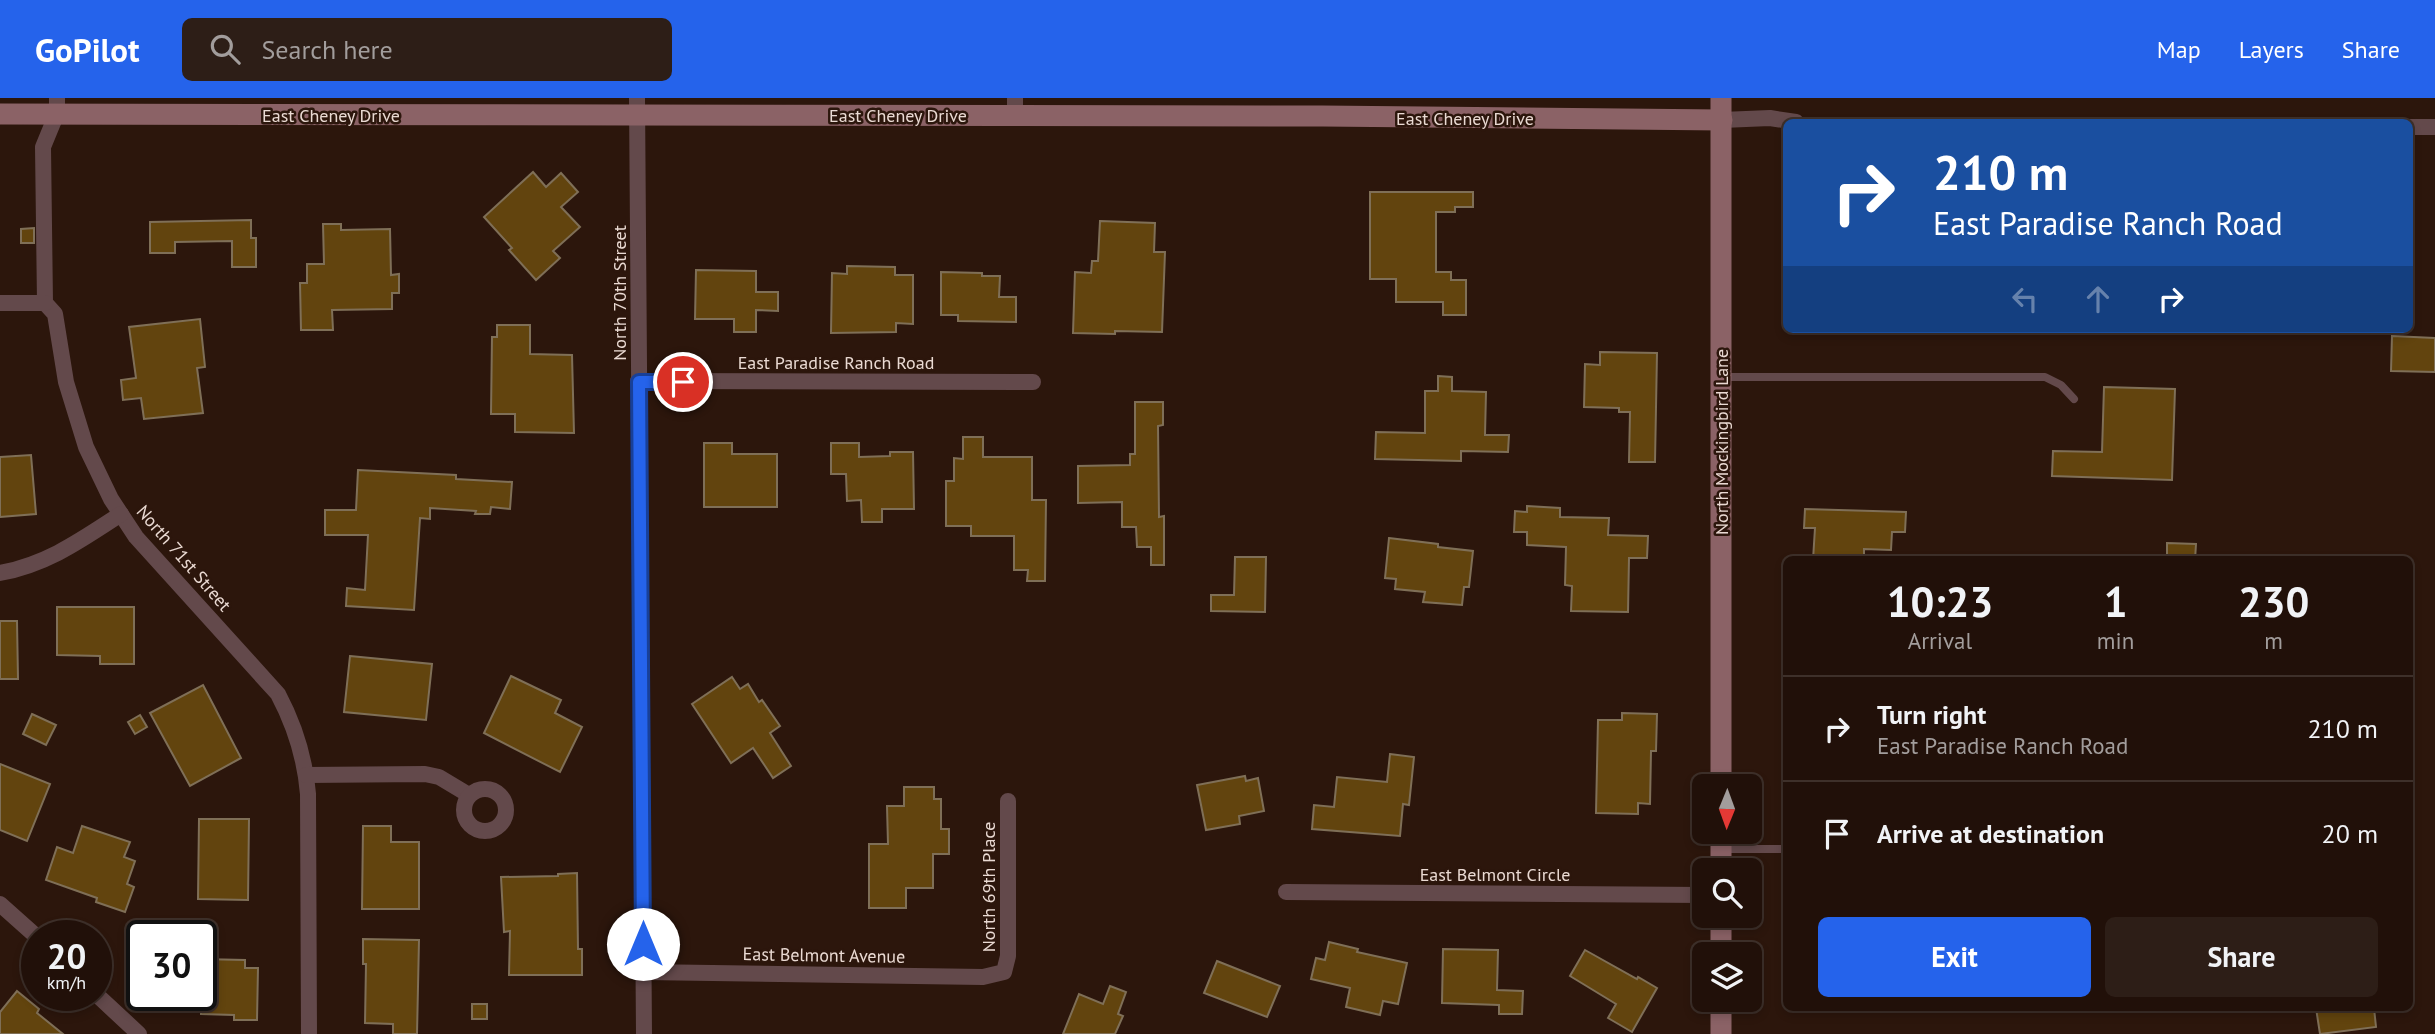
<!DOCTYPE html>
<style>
:root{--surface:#211009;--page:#2d1e17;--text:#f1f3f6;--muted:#a29d9c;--line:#3e302a;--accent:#2563eb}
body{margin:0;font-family:"PT Sans",sans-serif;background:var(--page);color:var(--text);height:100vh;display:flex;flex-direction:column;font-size:26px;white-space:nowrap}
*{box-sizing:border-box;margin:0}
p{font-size:23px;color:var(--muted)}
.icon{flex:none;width:38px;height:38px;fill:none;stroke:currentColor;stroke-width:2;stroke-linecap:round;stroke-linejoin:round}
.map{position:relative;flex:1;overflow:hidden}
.side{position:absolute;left:1783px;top:458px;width:630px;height:455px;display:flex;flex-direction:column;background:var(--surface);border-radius:10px;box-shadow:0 4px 10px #0003,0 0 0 2px var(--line)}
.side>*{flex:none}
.guide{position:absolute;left:1783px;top:21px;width:630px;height:214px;border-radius:10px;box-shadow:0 4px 10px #0003,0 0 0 2px var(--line);background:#1a4fa0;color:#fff;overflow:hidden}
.needle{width:46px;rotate:181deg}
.buttons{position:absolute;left:1692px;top:676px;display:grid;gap:14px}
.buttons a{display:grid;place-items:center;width:70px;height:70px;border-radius:10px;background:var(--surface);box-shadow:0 4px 10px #0003,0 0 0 2px var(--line);font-size:35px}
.speed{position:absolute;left:21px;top:822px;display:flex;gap:14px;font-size:35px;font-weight:700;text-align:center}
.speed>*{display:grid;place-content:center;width:91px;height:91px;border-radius:50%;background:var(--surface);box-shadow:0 4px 10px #0003,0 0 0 2px var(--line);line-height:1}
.speed small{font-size:18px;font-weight:400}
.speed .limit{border:4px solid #111;border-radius:10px;background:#fff;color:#111}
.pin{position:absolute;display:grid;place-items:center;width:60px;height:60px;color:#fff;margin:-30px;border:4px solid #fff;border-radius:50%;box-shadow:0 2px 7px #0007}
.me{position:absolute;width:77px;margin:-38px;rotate:0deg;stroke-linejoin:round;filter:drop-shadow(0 0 5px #0008)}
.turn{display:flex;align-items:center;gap:24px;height:147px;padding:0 35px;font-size:32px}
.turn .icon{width:91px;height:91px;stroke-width:2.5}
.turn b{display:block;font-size:49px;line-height:60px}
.lanes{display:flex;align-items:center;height:66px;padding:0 35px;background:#0003;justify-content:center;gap:35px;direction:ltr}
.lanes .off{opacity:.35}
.eta{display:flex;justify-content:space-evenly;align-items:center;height:119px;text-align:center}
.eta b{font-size:42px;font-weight:700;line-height:49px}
.action{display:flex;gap:14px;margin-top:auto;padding:14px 35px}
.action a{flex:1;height:80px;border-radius:10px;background:var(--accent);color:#fff;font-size:28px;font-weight:700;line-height:80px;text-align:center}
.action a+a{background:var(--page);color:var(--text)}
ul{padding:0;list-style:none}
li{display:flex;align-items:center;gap:21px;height:105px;padding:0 35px;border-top:2px solid var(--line)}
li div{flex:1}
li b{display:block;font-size:26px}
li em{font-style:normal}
header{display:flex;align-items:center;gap:42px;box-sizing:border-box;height:98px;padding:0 35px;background:var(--accent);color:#fff}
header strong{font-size:33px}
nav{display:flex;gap:38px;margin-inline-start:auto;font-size:24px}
.search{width:490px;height:63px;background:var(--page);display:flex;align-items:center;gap:18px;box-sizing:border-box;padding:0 24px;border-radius:10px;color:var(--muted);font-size:26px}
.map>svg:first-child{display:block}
.building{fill:#62440e;stroke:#7f6f57;stroke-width:2}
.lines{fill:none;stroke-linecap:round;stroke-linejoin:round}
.lane{stroke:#63494b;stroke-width:8}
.street{stroke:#63494b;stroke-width:16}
.secondary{stroke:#8b6266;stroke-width:21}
.route-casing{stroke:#184099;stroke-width:18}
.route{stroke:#2563eb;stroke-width:12}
.labels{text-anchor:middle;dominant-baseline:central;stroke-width:5;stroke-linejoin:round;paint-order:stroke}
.street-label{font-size:18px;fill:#eadad3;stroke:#2c160c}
</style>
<header>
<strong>GoPilot</strong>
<div class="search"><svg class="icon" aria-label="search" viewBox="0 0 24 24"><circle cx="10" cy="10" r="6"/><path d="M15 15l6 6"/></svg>Search here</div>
<nav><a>Map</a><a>Layers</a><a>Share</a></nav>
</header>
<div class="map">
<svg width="2435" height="936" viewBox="0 0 2435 936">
<rect width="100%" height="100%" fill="#2c160c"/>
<g class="building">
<path d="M 533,74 L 546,89 L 561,75 L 578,94 L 561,109 L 580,129 L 553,153 L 560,160 L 536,182 L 509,152 L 512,150 L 484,119 Z"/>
<path d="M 1370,94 L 1473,94 L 1473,109 L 1455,109 L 1455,114 L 1436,114 L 1436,174 L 1451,174 L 1451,182 L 1466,182 L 1466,217 L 1443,217 L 1443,204 L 1396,204 L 1396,181 L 1370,181 Z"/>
<path d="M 251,122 L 251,140 L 256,140 L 256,169 L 232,169 L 232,143 L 175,144 L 175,155 L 150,155 L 150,124 Z"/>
<path d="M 1100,123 L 1155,125 L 1154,154 L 1165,154 L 1162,234 L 1115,233 L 1115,236 L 1073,235 L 1075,174 L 1091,175 L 1092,163 L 1098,163 Z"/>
<path d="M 323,126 L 341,126 L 341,132 L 390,131 L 391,177 L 399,176 L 399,195 L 392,195 L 392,211 L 332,212 L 333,232 L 301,232 L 300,185 L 307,185 L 307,166 L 324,166 Z"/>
<path d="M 34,130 L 34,145 L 21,145 L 21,131 Z"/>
<path d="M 847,168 L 895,169 L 895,177 L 913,177 L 913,226 L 896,225 L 896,234 L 831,235 L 832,175 L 847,176 Z"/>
<path d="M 696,172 L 756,173 L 756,194 L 778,194 L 778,213 L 756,212 L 756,234 L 734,234 L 734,221 L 695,221 Z"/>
<path d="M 941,174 L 982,175 L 982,178 L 1000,178 L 999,199 L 1016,199 L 1016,224 L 958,223 L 958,217 L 941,217 Z"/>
<path d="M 200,221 L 205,269 L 197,270 L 203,315 L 144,321 L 141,300 L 123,302 L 121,282 L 136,280 L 129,229 Z"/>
<path d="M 497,227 L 530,227 L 530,256 L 572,257 L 574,335 L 515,334 L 515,316 L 491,316 L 492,239 L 497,239 Z"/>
<path d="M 2392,238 L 2435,240 L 2435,274 L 2391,273 Z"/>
<path d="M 1600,254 L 1657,255 L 1655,364 L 1629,364 L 1630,314 L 1619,314 L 1619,310 L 1584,309 L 1585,266 L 1600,267 Z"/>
<path d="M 1438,278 L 1452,279 L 1452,293 L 1486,294 L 1485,337 L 1509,337 L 1508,354 L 1461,353 L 1461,363 L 1375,361 L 1376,334 L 1425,335 L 1425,293 L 1438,293 Z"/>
<path d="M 2104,289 L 2175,291 L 2172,382 L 2052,378 L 2053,353 L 2102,354 Z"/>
<path d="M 1135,304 L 1163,304 L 1163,327 L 1158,328 L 1159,419 L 1164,418 L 1164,467 L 1151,467 L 1151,449 L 1137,449 L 1136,429 L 1122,429 L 1122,404 L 1078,405 L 1078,368 L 1130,367 L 1130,356 L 1135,356 Z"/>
<path d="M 963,339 L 983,339 L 983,359 L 1032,359 L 1032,402 L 1046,402 L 1045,483 L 1027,483 L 1028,472 L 1014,472 L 1014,438 L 971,438 L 971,428 L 946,428 L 946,383 L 954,383 L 954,360 L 963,361 Z"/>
<path d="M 704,345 L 732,345 L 732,356 L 777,356 L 777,409 L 704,409 Z"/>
<path d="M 831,345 L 859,345 L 859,359 L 890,358 L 890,354 L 913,354 L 914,411 L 882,411 L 882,424 L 862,424 L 861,402 L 847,403 L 846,376 L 831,376 Z"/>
<path d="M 31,357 L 36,416 L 0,419 L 0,359 Z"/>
<path d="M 358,372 L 456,377 L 456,381 L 512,384 L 510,411 L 491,409 L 490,416 L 475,416 L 476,413 L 430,410 L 430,421 L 420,420 L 414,512 L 346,508 L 347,490 L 365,492 L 368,437 L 325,437 L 325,412 L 356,412 Z"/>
<path d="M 1527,408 L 1560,410 L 1560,419 L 1609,420 L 1608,437 L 1648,438 L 1647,460 L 1629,460 L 1628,514 L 1571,513 L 1572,488 L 1565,487 L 1566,449 L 1527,447 L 1527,434 L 1514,434 L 1515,413 L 1527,414 Z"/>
<path d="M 1805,411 L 1906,414 L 1905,434 L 1892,434 L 1891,452 L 1864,451 L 1864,462 L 1813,462 L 1815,430 L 1804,430 Z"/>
<path d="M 1389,440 L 1438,446 L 1438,449 L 1473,453 L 1469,489 L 1464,489 L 1462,507 L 1423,504 L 1425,494 L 1395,491 L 1396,481 L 1385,480 Z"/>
<path d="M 2167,445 L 2196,446 L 2195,462 L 2167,462 Z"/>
<path d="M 1235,459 L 1266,459 L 1265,514 L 1211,513 L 1211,497 L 1234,497 Z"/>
<path d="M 57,509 L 134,509 L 134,566 L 100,566 L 100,558 L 57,557 Z"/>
<path d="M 0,523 L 17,523 L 18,581 L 0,581 Z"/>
<path d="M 350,558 L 432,566 L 426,622 L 344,614 Z"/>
<path d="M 511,578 L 561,602 L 555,615 L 582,629 L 560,674 L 484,635 Z"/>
<path d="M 732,579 L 740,591 L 748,586 L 759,604 L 762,602 L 780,628 L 770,635 L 791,668 L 773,680 L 753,650 L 731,665 L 692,606 Z"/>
<path d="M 203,587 L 241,660 L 190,688 L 150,615 Z"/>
<path d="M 1622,615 L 1657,616 L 1656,653 L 1651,653 L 1650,706 L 1638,705 L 1638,716 L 1596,715 L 1598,622 L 1622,622 Z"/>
<path d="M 32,616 L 56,627 L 46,647 L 23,636 Z"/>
<path d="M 140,617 L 147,629 L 135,636 L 128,624 Z"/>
<path d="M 1390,656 L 1414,659 L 1409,707 L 1403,706 L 1400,738 L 1312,731 L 1314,707 L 1334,709 L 1337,679 L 1387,684 Z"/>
<path d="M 0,666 L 50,686 L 27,743 L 0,732 Z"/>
<path d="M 1245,678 L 1246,683 L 1258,680 L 1264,713 L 1239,718 L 1240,726 L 1206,732 L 1197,687 Z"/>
<path d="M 904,689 L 934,689 L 934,701 L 941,701 L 941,731 L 949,731 L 949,756 L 933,756 L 933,790 L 906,790 L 906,810 L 869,810 L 869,746 L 888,746 L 887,708 L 904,708 Z"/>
<path d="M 199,721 L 249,721 L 248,802 L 198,801 Z"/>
<path d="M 82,728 L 130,744 L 124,759 L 135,763 L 127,786 L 134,789 L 125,814 L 96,804 L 97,800 L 46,782 L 57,749 L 73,755 Z"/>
<path d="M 363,728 L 391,728 L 391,744 L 419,744 L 419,811 L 362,811 Z"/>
<path d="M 577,775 L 578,851 L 582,851 L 582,877 L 509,877 L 510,833 L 504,834 L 501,779 L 558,778 L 558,776 Z"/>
<path d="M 363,841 L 419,842 L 417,936 L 393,936 L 393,926 L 365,925 L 366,866 L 363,866 Z"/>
<path d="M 1329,844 L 1358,851 L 1357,854 L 1407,865 L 1398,906 L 1383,903 L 1380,917 L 1346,909 L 1350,890 L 1311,881 L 1316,860 L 1325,862 Z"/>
<path d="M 1443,851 L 1498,852 L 1497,892 L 1523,893 L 1522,916 L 1499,916 L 1499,907 L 1442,905 Z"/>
<path d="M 1585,852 L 1637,881 L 1638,879 L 1657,890 L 1632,934 L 1608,920 L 1616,906 L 1570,878 Z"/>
<path d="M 201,861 L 245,862 L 245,870 L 258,870 L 257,922 L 234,922 L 234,917 L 201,916 Z"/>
<path d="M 1217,863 L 1280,888 L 1267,919 L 1204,895 Z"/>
<path d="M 1110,888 L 1126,894 L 1118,916 L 1123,918 L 1115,936 L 1063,936 L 1079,896 L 1103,906 Z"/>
<path d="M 17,893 L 39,911 L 37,915 L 63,936 L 0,936 L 0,914 Z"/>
<rect x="472" y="906" width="15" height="15"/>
<path d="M 2316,910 L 2374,910 L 2376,929 L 2320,936 Z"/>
</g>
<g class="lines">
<g class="lane">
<path d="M 1721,279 L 2045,279 L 2061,287 L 2074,301"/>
<path d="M 1724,751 L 1787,751"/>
</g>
<g class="street">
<path d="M 57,0 L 57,15 L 43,49 L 45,205 L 55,216 L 66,284 L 86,349 L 111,401 L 136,439 L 278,596 C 295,628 305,660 308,696 L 309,936"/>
<path d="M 637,0 L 644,936"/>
<path d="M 1015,0 L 1015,18"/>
<path d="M 1722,22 L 1770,20 L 1796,24"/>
<path d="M 2410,29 L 2435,29"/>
<path d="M 0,205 L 45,205"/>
<path d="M 638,283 L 1033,284"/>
<path d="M 0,475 C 48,466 81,442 121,416"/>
<path d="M 306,677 L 425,676 L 439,679 L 469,697"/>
<circle cx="485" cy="712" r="21"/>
<path d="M 1286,794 L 1704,797"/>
<path d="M 0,806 L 37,839"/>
<path d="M 643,874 L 983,879 L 1004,874 L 1008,858 L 1008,703"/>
<path d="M 96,896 L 139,936"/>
</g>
<g class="secondary">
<path d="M 0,16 L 1322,18 L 1722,22"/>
<path d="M 1721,688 L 1721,0"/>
<path d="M 1721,733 L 1721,772"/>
<path d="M 1721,856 L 1721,817"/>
<path d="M 1721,936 L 1721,901"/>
</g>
</g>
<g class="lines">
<defs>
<path id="route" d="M 643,846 L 639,284 L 683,284"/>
</defs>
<use href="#route" class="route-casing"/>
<use href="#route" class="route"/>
</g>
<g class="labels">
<g class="street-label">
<text x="331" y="17">East Cheney Drive</text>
<text x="898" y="17">East Cheney Drive</text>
<text x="1465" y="20">East Cheney Drive</text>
<text transform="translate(619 195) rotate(-90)">North 70th Street</text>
<text x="836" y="264">East Paradise Ranch Road</text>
<text transform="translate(1721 344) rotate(-90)">North Mockingbird Lane</text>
<text transform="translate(184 460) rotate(49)">North 71st Street</text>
<text x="1495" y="776">East Belmont Circle</text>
<text transform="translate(988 789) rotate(-90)">North 69th Place</text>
<text transform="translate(824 857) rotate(1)">East Belmont Avenue</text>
</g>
</g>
</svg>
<div class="buttons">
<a><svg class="needle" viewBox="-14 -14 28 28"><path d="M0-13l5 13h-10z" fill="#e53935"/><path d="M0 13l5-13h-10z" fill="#a29d9c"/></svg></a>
<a><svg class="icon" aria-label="search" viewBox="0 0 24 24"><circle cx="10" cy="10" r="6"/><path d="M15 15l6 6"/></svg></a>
<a><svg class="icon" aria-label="layers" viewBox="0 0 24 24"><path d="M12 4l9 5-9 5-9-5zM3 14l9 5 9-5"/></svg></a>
</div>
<div class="speed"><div>20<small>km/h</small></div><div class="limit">30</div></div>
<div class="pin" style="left:683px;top:284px;background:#d93025"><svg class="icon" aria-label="arrive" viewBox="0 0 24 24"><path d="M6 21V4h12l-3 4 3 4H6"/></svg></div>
<svg class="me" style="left:643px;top:846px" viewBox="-20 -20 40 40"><circle r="19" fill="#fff"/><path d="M0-13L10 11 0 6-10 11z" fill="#2563eb"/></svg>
<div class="guide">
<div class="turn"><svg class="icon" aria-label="right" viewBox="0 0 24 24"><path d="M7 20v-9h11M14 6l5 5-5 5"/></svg><div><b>210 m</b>East Paradise Ranch Road</div></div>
<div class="lanes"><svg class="icon off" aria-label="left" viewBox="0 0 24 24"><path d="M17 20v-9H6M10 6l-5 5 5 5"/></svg><svg class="icon off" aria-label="ahead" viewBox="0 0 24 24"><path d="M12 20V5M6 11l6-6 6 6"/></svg><svg class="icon" aria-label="right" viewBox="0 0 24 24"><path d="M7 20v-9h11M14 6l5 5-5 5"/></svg></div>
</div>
<section class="side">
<div class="eta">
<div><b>10:23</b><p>Arrival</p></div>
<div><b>1</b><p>min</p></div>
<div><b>230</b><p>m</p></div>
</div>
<ul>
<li><svg class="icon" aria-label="right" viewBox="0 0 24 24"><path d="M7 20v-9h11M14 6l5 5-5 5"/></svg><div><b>Turn right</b><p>East Paradise Ranch Road</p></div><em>210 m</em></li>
<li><svg class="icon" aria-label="arrive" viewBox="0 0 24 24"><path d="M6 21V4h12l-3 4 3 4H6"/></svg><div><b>Arrive at destination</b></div><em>20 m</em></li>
</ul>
<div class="action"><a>Exit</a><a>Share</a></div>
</section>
</div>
